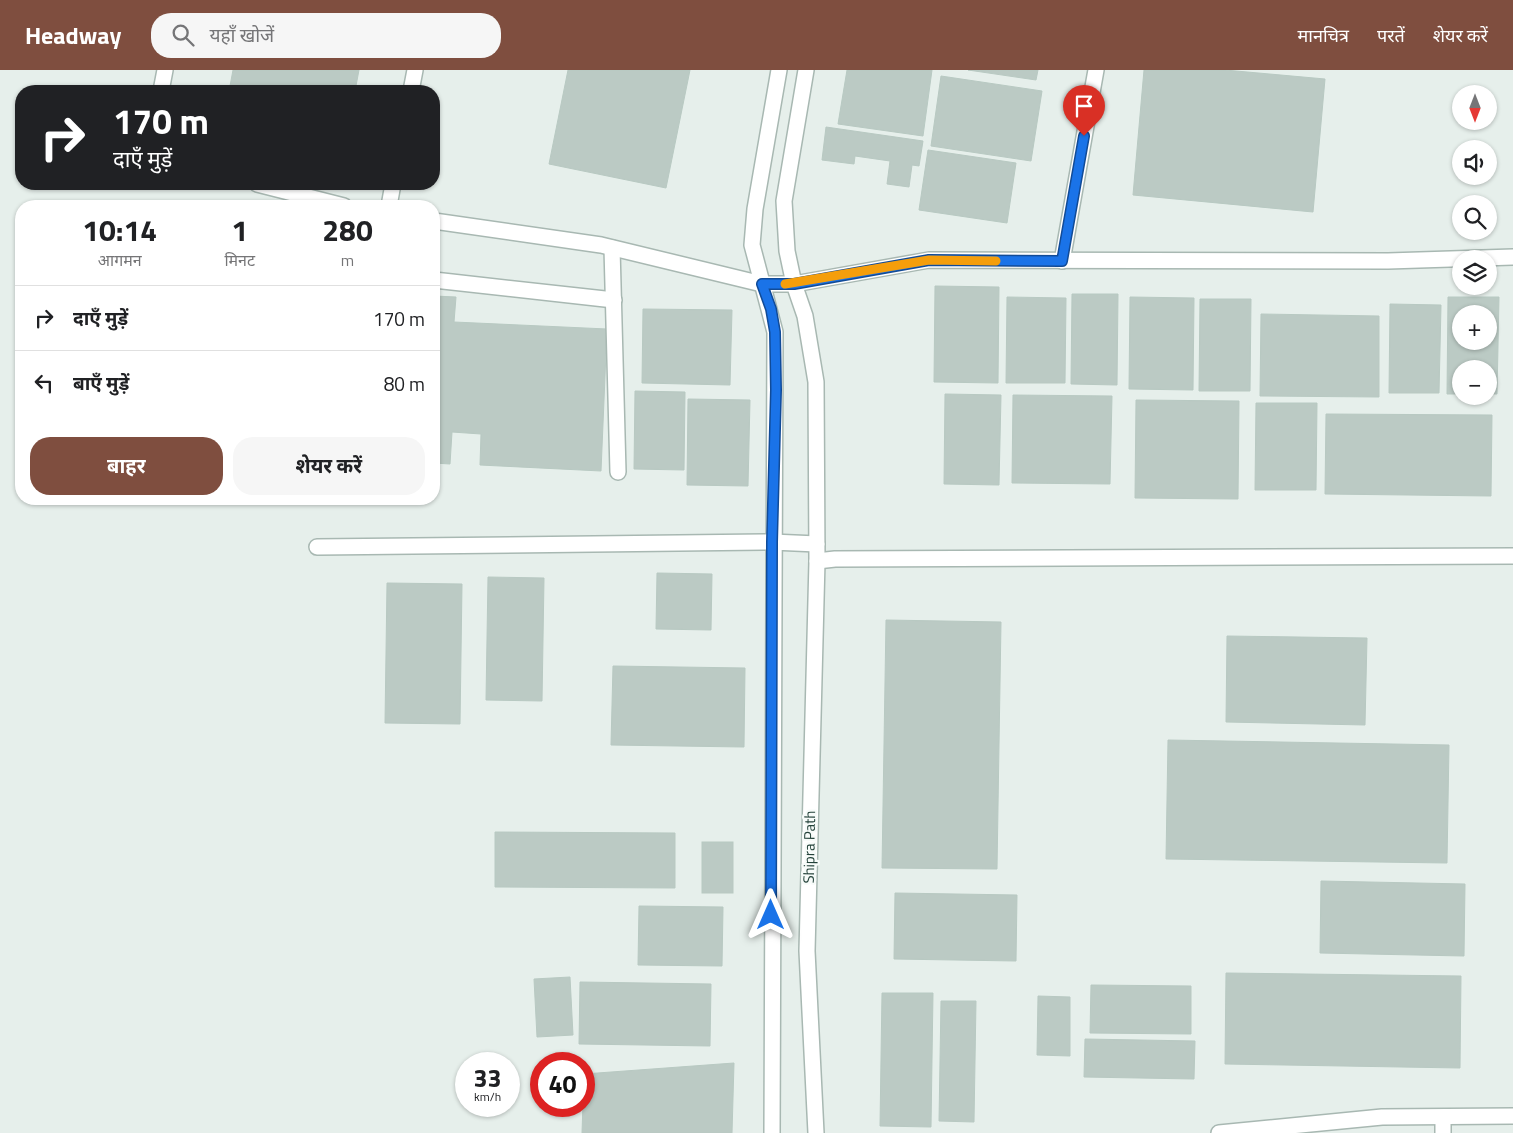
<!DOCTYPE html>
<html lang="hi">
<meta charset="utf-8">
<style>
:root{--surface:#fff;--page:#f6f6f6;--text:#202124;--muted:#757577;--line:#e0e0e0;--accent:#7f4e3f}
body{margin:0;font-family:"Titillium Web","Noto Sans Devanagari",sans-serif;background:var(--page);color:var(--text);height:100vh;display:flex;flex-direction:column;font-size:19px;white-space:nowrap}
*{box-sizing:border-box;margin:0}
p{font-size:16px;color:var(--muted)}
.icon{flex:none;width:28px;height:28px;fill:none;stroke:currentColor;stroke-width:2;stroke-linecap:round;stroke-linejoin:round}
.map{position:relative;flex:1;overflow:hidden}
.details{position:absolute;left:15px;top:130px;width:425px;height:305px;display:flex;flex-direction:column;background:var(--surface);border-radius:20px;box-shadow:0 1px 4px #0004}
.details>*{flex:none}
.guide{position:absolute;left:15px;top:15px;width:425px;height:105px;border-radius:20px;box-shadow:0 1px 4px #0004;background:#202124;color:#fff;overflow:hidden}
.needle{width:32px;rotate:180deg}
.tools{position:absolute;left:1452px;top:15px;display:grid;gap:10px}
.tools a{display:grid;place-items:center;width:45px;height:45px;border-radius:50%;background:var(--surface);box-shadow:0 1px 4px #0004;font-size:25px}
.speed{position:absolute;left:455px;top:982px;display:flex;gap:10px;font-size:25px;font-weight:700;text-align:center}
.speed>*{display:grid;place-content:center;width:65px;height:65px;border-radius:50%;background:var(--surface);box-shadow:0 1px 4px #0004;line-height:1}
.speed small{font-size:12px;font-weight:400}
.speed .limit{border:8px solid #d22;background:#fff;color:#111}
.pin{position:absolute;display:grid;place-items:center;width:42px;height:42px;color:#fff;margin:-51px -21px;border-radius:50% 50% 50% 0;rotate:-45deg;box-shadow:0 0 5px #0007}
.pin .icon{rotate:45deg}
.me{position:absolute;width:55px;margin:-28px;rotate:0deg;stroke-linejoin:round;filter:drop-shadow(0 0 4px #0008)}
.turn{display:flex;align-items:center;gap:18px;height:105px;padding:0 15px;font-size:22px}
.turn .icon{width:65px;height:65px;stroke-width:2.5}
.turn b{display:block;font-size:35px;line-height:42px}
.eta{display:flex;justify-content:space-evenly;align-items:center;height:85px;text-align:center}
.eta b{font-size:30px;font-weight:700;line-height:35px}
.action{display:flex;gap:10px;margin-top:auto;padding:10px 15px}
.action a{flex:1;height:58px;border-radius:20px;background:var(--accent);color:#fff;font-size:20px;font-weight:700;line-height:58px;text-align:center}
.action a+a{background:var(--page);color:var(--text)}
ul{padding:0;list-style:none}
li{display:flex;align-items:center;gap:15px;height:65px;padding:0 15px;border-top:1px solid var(--line)}
li div{flex:1}
li b{display:block;font-size:19px}
li em{font-style:normal}
header{display:flex;align-items:center;gap:30px;box-sizing:border-box;height:70px;padding:0 25px;background:var(--accent);color:#fff}
header strong{font-size:24px}
nav{display:flex;gap:28px;margin-inline-start:auto;font-size:18px}
.search{width:350px;height:45px;background:var(--page);display:flex;align-items:center;gap:12px;box-sizing:border-box;padding:0 18px;border-radius:20px;color:var(--muted);font-size:19px}
.map>svg:first-child{display:block}
.building{fill:#bbcac4;stroke:#b8c9c2;fill-rule:evenodd}
.lines{fill:none;stroke-linecap:round;stroke-linejoin:round}
.minor-casing{stroke:#a8b8b2;stroke-width:18}
.minor{stroke:#fff;stroke-width:15}
.route-casing{stroke:#114b97;stroke-width:12}
.route{stroke:#1a73e8;stroke-width:9}
.slow{stroke:#f59e0b;stroke-width:9}
.labels{text-anchor:middle;dominant-baseline:central;stroke-width:4.5;stroke-linejoin:round;paint-order:stroke}
.street-label{font-size:15px;fill:#24423a;stroke:#f7fbf9}
</style>
<header>
<strong>Headway</strong>
<div class="search"><svg class="icon" aria-label="search" viewBox="0 0 24 24"><circle cx="10" cy="10" r="6"/><path d="M15 15l6 6"/></svg>यहाँ खोजें</div>
<nav><a>मानचित्र</a><a>परतें</a><a>शेयर करें</a></nav>
</header>
<div class="map">
<svg width="1513" height="1063" viewBox="0 0 1513 1063">
<rect width="100%" height="100%" fill="#e6efeb"/>
<g class="building">
<path d="M 233,0 L 359,0 L 355,21 L 255,21 L 230,16 Z"/>
<path d="M 568,0 L 690,0 L 666,118 L 549,94 Z"/>
<path d="M 847,0 L 932,0 L 923,66 L 838,54 Z"/>
<path d="M 968,0 L 1038,0 L 1036,10 Z"/>
<path d="M 1144,0 L 1225,0 L 1325,9 L 1313,142 L 1133,125 Z"/>
<path d="M 941,6 L 1042,21 L 1031,91 L 931,76 Z"/>
<path d="M 826,57 L 923,71 L 919,96 L 912,95 L 909,117 L 887,114 L 890,91 L 855,86 L 854,94 L 822,90 Z"/>
<path d="M 928,80 L 1016,93 L 1007,153 L 919,140 Z"/>
<path d="M 935,216 L 999,217 L 998,313 L 934,312 Z"/>
<path d="M 1072,224 L 1118,224 L 1117,315 L 1071,314 Z"/>
<path d="M 434,226 L 456,227 L 454,252 L 607,259 L 601,401 L 480,395 L 481,364 L 452,362 L 450,394 L 434,393 Z"/>
<path d="M 1007,227 L 1066,228 L 1065,313 L 1006,313 Z"/>
<path d="M 1130,227 L 1194,228 L 1193,320 L 1129,319 Z"/>
<path d="M 1448,227 L 1499,227 L 1497,324 L 1489,324 L 1489,299 L 1461,299 L 1461,324 L 1447,324 ZM 1461,244 L 1489,244 L 1489,271 L 1461,271 Z"/>
<path d="M 1200,229 L 1251,229 L 1250,321 L 1199,321 Z"/>
<path d="M 1390,234 L 1441,235 L 1439,323 L 1389,323 Z"/>
<path d="M 643,239 L 732,240 L 730,315 L 642,313 Z"/>
<path d="M 1261,244 L 1379,246 L 1379,327 L 1260,326 Z"/>
<path d="M 635,321 L 685,322 L 684,400 L 634,399 Z"/>
<path d="M 945,324 L 1001,325 L 999,415 L 944,414 Z"/>
<path d="M 1013,325 L 1112,326 L 1110,414 L 1012,413 Z"/>
<path d="M 688,329 L 750,330 L 748,416 L 687,415 Z"/>
<path d="M 1136,330 L 1239,331 L 1238,429 L 1135,428 Z"/>
<path d="M 1256,333 L 1317,333 L 1316,420 L 1255,420 Z"/>
<path d="M 1326,344 L 1492,345 L 1491,426 L 1325,424 Z"/>
<path d="M 657,503 L 712,504 L 711,560 L 656,559 Z"/>
<path d="M 488,507 L 544,508 L 542,631 L 486,630 Z"/>
<path d="M 387,513 L 462,514 L 460,654 L 385,653 Z"/>
<path d="M 886,550 L 1001,552 L 997,799 L 882,798 Z"/>
<path d="M 1227,566 L 1367,568 L 1365,655 L 1226,652 Z"/>
<path d="M 613,596 L 745,598 L 744,677 L 611,675 Z"/>
<path d="M 1168,670 L 1449,675 L 1447,793 L 1166,789 Z"/>
<path d="M 495,762 L 675,763 L 675,818 L 495,817 Z"/>
<rect x="702" y="772" width="31" height="51"/>
<path d="M 1321,811 L 1465,814 L 1464,886 L 1320,883 Z"/>
<path d="M 895,823 L 1017,825 L 1016,891 L 894,889 Z"/>
<path d="M 639,836 L 723,837 L 722,896 L 638,895 Z"/>
<path d="M 1226,903 L 1461,906 L 1460,998 L 1225,994 Z"/>
<path d="M 570,907 L 573,965 L 537,967 L 534,909 Z"/>
<path d="M 580,912 L 711,914 L 710,976 L 579,974 Z"/>
<path d="M 1091,915 L 1191,916 L 1191,964 L 1090,963 Z"/>
<path d="M 882,923 L 933,923 L 931,1057 L 880,1056 Z"/>
<path d="M 1038,926 L 1070,927 L 1070,986 L 1037,985 Z"/>
<path d="M 941,931 L 976,931 L 974,1052 L 939,1051 Z"/>
<path d="M 1085,969 L 1195,971 L 1194,1009 L 1084,1007 Z"/>
<path d="M 734,993 L 732,1063 L 582,1063 L 584,1004 Z"/>
</g>
<g class="lines">
<defs>
<g id="minor">
<path d="M 806,0 L 784,131 L 787,181 L 794,214 L 805,246 L 816,312 L 817,491 L 807,881 L 816,1063"/>
<path d="M 161,21 L 165,0"/>
<path d="M 411,21 L 415,0"/>
<path d="M 257,114 L 344,136"/>
<path d="M 389,136 L 393,114"/>
<path d="M 434,151 L 601,175 L 762,214 L 794,214 L 929,190 L 1388,191 L 1513,187"/>
<path d="M 612,178 L 618,402"/>
<path d="M 1062,191 L 1096,0"/>
<path d="M 434,210 L 614,230"/>
<path d="M 317,477 L 772,472 L 817,474"/>
<path d="M 817,491 L 835,489 L 1513,486"/>
<path d="M 1443,1047 L 1443,1063"/>
<path d="M 772,1063 L 775,262 L 752,175 L 755,139 L 779,0"/>
<path d="M 1219,1063 L 1382,1047 L 1513,1046"/>
</g>
</defs>
<use href="#minor" class="minor-casing"/>
<use href="#minor" class="minor"/>
</g>
<g class="lines">
<defs>
<path id="route" d="M 771,845 L 772,472 L 776,320 L 775,262 L 771,239 L 762,214 L 794,214 L 929,190 L 1062,191 L 1084,66"/>
</defs>
<use href="#route" class="route-casing"/>
<use href="#route" class="route"/>
<path class="slow" d="M 785,214 L 929,190 L 996,191"/>
</g>
<g class="labels">
<g class="street-label">
<text transform="translate(809 777) rotate(-89)">Shipra Path</text>
</g>
</g>
</svg>
<div class="tools">
<a><svg class="needle" viewBox="-14 -14 28 28"><path d="M0-13l5 13h-10z" fill="#e53935"/><path d="M0 13l5-13h-10z" fill="#757577"/></svg></a>
<a><svg class="icon" aria-label="sound" viewBox="0 0 24 24"><path d="M4 9h4l5-4v14l-5-4H4zM17 9q2 3 0 6"/></svg></a>
<a><svg class="icon" aria-label="search" viewBox="0 0 24 24"><circle cx="10" cy="10" r="6"/><path d="M15 15l6 6"/></svg></a>
<a><svg class="icon" aria-label="layers" viewBox="0 0 24 24"><path d="M12 4l9 5-9 5-9-5zM3 14l9 5 9-5"/></svg></a>
<a>+</a>
<a>−</a>
</div>
<div class="speed"><div>33<small>km/h</small></div><div class="limit">40</div></div>
<div class="pin" style="left:1084px;top:66px;background:#d93025"><svg class="icon" aria-label="arrive" viewBox="0 0 24 24"><path d="M6 21V4h12l-3 4 3 4H6"/></svg></div>
<svg class="me" style="left:771px;top:845px" viewBox="-20 -20 40 40"><path d="M0-17L14 15 0 8-14 15z" fill="#1a73e8" stroke="#fff" stroke-width="4"/></svg>
<div class="guide">
<div class="turn"><svg class="icon" aria-label="right" viewBox="0 0 24 24"><path d="M7 20v-9h11M14 6l5 5-5 5"/></svg><div><b>170 m</b>दाएँ मुड़ें</div></div>
</div>
<section class="details">
<div class="eta">
<div><b>10:14</b><p>आगमन</p></div>
<div><b>1</b><p>मिनट</p></div>
<div><b>280</b><p>m</p></div>
</div>
<ul>
<li><svg class="icon" aria-label="right" viewBox="0 0 24 24"><path d="M7 20v-9h11M14 6l5 5-5 5"/></svg><div><b>दाएँ मुड़ें</b></div><em>170 m</em></li>
<li><svg class="icon" aria-label="left" viewBox="0 0 24 24"><path d="M17 20v-9H6M10 6l-5 5 5 5"/></svg><div><b>बाएँ मुड़ें</b></div><em>80 m</em></li>
</ul>
<div class="action"><a>बाहर</a><a>शेयर करें</a></div>
</section>
</div>
